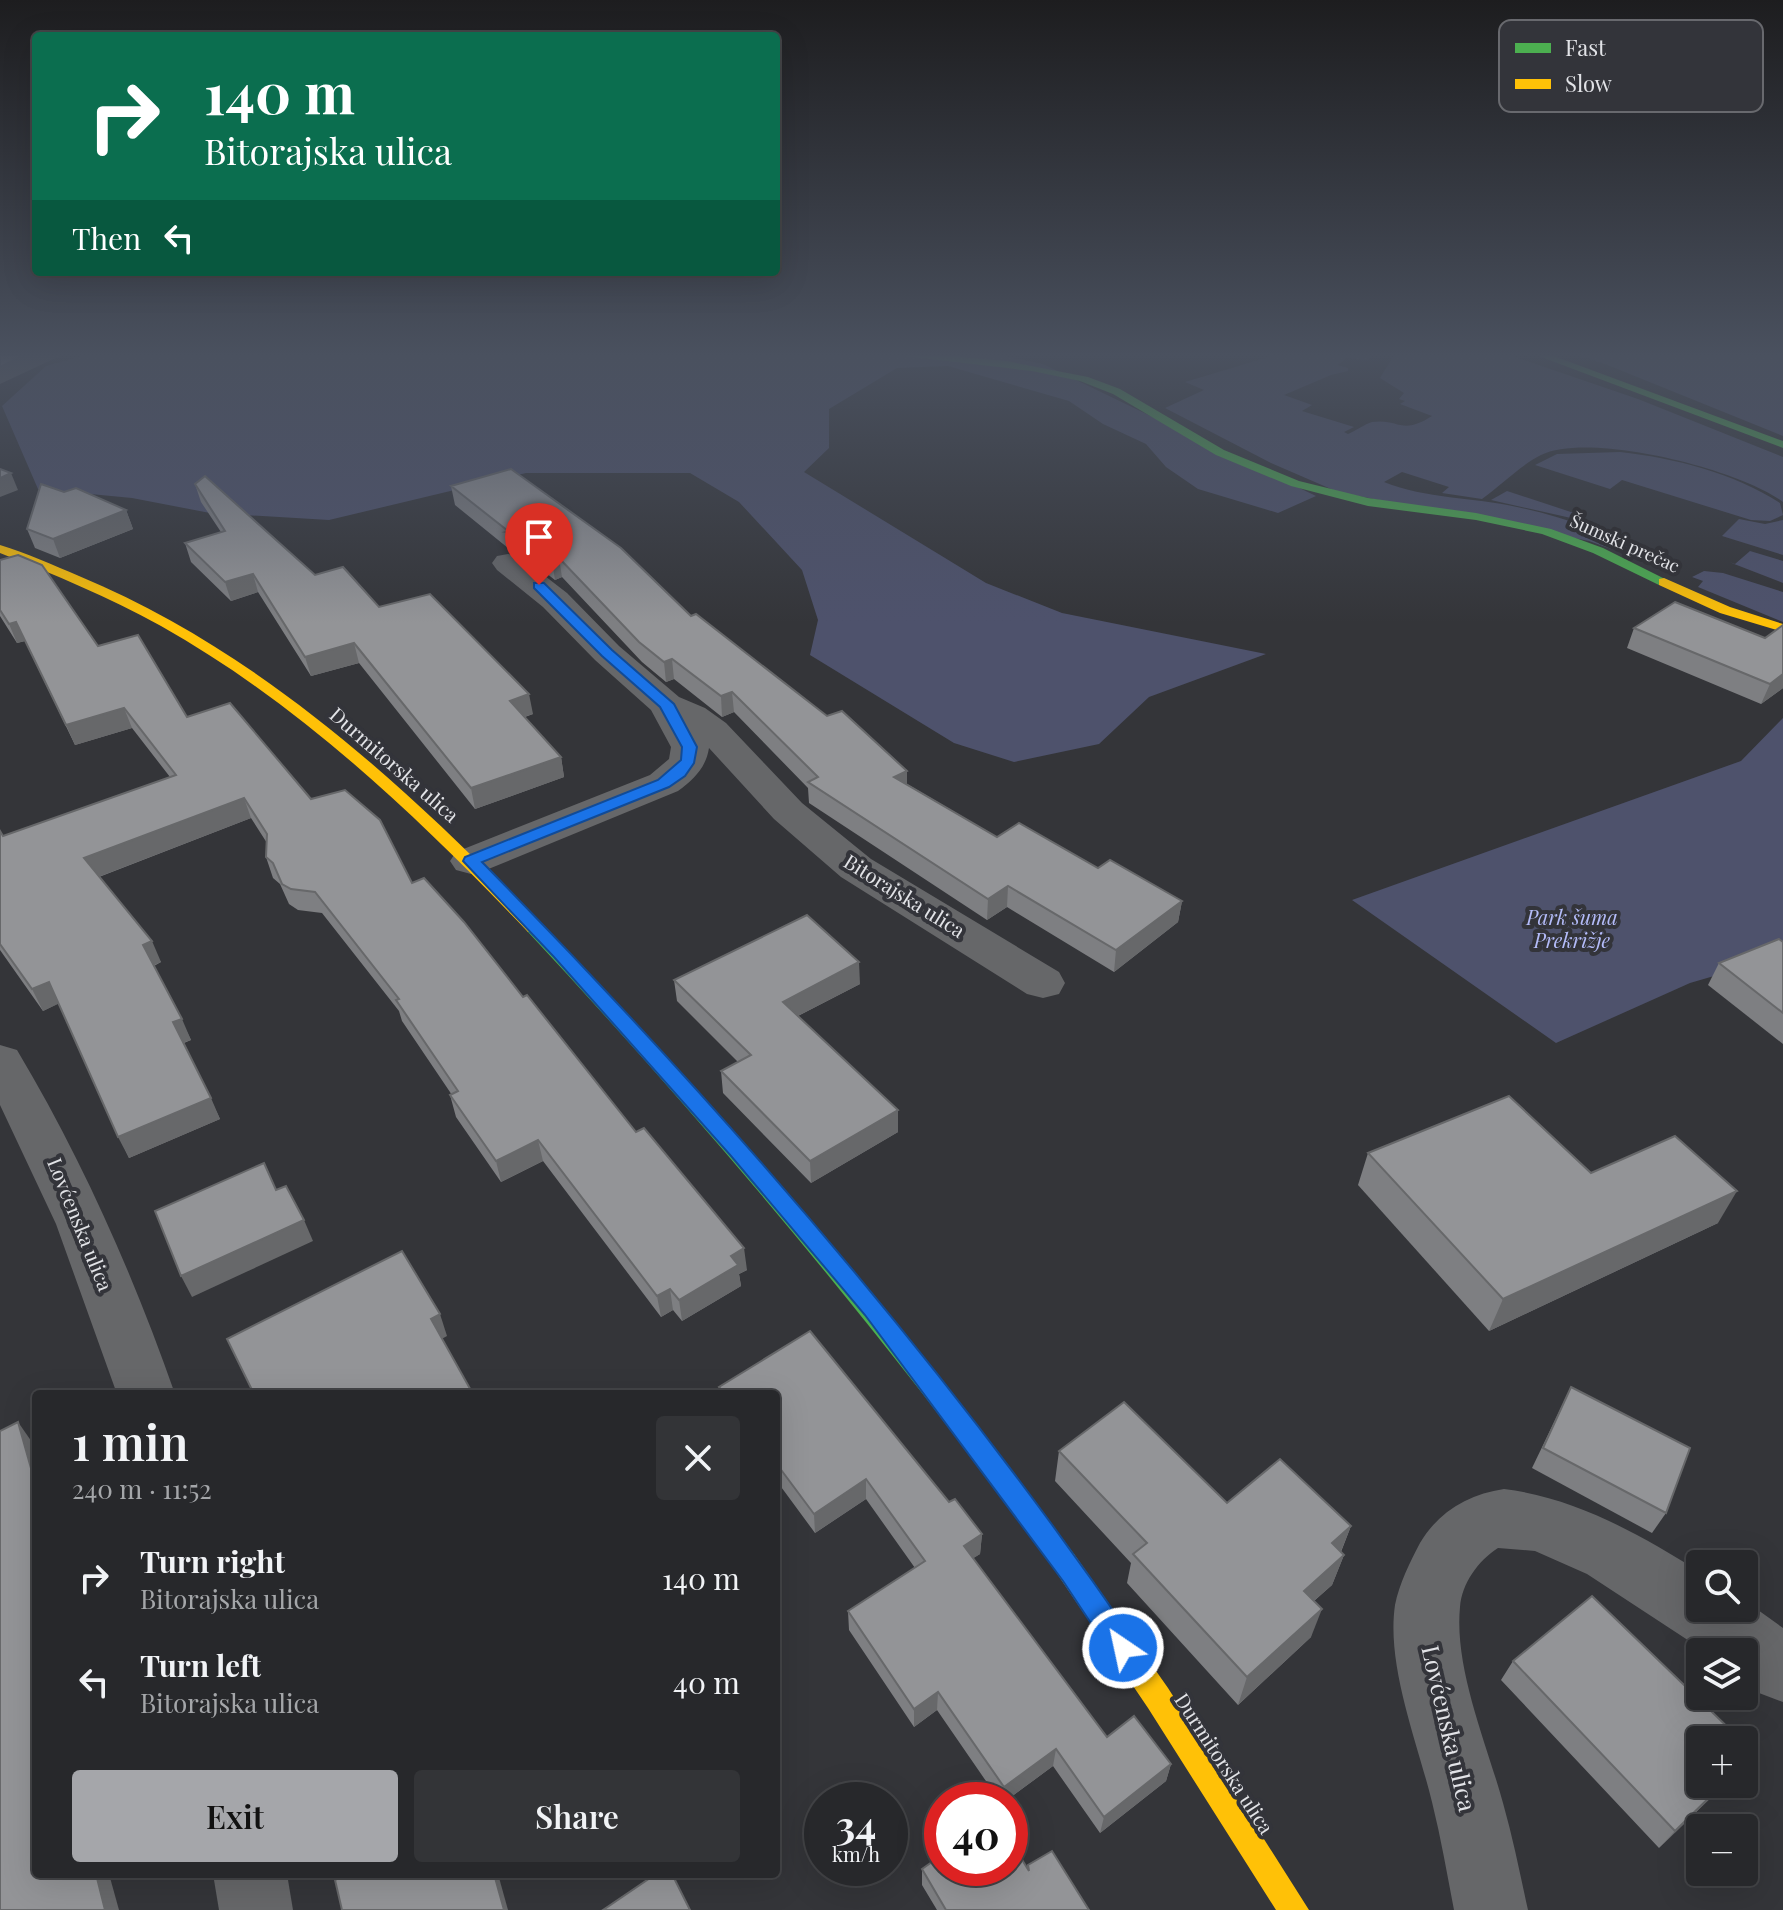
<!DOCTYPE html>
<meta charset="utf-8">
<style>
:root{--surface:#27282b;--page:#333437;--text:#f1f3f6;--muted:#a4a6a9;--line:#434447;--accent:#a5a6aa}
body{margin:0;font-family:"Playfair Display",serif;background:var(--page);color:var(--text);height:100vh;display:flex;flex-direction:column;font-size:30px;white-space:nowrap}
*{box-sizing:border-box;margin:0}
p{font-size:26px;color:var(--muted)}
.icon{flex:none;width:44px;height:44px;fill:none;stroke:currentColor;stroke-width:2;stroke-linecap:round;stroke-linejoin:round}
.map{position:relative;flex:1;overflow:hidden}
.side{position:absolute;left:32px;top:1390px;width:748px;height:488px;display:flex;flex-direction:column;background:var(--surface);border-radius:8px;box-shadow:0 8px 32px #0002,0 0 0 2px var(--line)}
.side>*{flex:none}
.hud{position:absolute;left:32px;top:32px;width:748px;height:244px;border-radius:8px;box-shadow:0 8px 32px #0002,0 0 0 2px var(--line);background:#0b6e4f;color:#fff;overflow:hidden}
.controls{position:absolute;left:1686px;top:1550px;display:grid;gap:16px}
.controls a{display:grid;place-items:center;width:72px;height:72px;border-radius:8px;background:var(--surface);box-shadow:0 8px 32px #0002,0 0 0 2px var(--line);font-size:40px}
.speed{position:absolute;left:804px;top:1782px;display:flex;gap:16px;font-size:40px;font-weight:700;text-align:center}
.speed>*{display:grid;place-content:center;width:104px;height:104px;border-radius:50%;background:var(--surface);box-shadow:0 8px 32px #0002,0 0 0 2px var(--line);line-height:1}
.speed small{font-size:20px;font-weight:400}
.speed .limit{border:12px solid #d22;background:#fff;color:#111}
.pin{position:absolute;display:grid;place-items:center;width:68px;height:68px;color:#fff;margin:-82px -34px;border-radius:50% 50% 50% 0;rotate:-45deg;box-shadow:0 0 8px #0007}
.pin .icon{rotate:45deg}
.me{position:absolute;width:88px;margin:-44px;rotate:326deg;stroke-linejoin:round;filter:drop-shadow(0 0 6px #0008)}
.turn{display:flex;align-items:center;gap:28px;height:168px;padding:0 40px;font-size:36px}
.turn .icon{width:104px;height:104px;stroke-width:2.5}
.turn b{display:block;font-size:56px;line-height:68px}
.then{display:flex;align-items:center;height:76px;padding:0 40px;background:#0003;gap:16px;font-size:30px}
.round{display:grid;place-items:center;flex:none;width:84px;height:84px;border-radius:8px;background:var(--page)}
.overview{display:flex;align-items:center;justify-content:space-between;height:136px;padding:0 40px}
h1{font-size:48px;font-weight:600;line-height:60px}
.primary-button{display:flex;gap:16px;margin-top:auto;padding:16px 40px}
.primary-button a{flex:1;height:92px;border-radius:8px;background:var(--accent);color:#111;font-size:32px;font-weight:600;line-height:92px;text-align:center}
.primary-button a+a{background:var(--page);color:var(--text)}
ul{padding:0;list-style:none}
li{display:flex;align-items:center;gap:24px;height:104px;padding:0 40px}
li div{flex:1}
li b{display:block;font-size:30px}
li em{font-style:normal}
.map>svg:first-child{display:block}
.green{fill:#4e526c}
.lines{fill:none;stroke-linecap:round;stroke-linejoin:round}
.street{fill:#666769;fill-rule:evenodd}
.fast{fill:#4caf50;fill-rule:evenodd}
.slow{fill:#ffc107;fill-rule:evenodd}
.wall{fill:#7e7f82}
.shaded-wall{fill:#67686a}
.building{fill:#939497;stroke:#67686a;stroke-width:2}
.route{fill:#1a73e8;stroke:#114b97;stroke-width:2}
.labels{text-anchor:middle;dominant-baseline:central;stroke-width:8;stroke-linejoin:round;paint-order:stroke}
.far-street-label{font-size:18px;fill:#e2e3e7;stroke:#33343a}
.street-label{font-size:20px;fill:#e2e3e7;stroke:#33343a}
.park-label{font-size:20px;font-style:italic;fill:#b4bcf9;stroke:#33343a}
.near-street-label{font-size:24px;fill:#e2e3e7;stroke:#33343a}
.key{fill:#33343a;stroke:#68696e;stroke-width:2}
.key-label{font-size:22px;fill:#e2e3e7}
</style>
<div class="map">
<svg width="1783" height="1910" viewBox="0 0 1783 1910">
<rect width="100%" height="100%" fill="#343539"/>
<g class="green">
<path d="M 86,355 L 998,355 L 1043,364 L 1316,496 L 1278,513 L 1198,489 L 1166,467 L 1146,444 L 1103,424 L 1069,401 L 948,366 L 897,368 L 829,409 L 829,448 L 804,472 L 986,583 L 1062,613 L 1266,654 L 1149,697 L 1099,744 L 1014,762 L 954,743 L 810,655 L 818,620 L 802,570 L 739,502 L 690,473 L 526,473 L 329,520 L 210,513 L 132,498 L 38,489 L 2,406 L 46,366 Z"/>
<path d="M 1275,355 L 1373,355 L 1367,360 L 1346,358 L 1338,365 L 1348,368 L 1348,371 L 1331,375 L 1284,395 L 1312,405 L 1302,411 L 1354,427 L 1344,432 L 1348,434 C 1355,431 1365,424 1372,422 C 1399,418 1401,436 1432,416 L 1400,404 L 1405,401 L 1399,399 L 1404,393 L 1380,378 L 1394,355 L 1509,355 L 1638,399 L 1783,457 L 1783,502 C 1741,470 1591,431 1541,455 C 1521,465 1501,485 1482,499 L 1442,493 L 1449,487 L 1402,472 L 1384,482 C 1426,499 1473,497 1517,507 C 1565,517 1608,534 1656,552 L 1669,563 L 1667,569 L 1589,541 L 1338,492 L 1271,463 L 1165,408 L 1204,390 L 1185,382 Z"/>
<path d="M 1577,355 L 1783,355 L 1783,436 L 1605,364 Z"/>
<path d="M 1620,452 C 1674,458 1734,473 1780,503 L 1783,515 L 1770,521 L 1751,520 L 1622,480 L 1610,489 L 1535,465 L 1557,454 Z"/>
<path d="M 1507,491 L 1577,514 L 1571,518 L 1491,500 Z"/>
<path d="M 1739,519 L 1765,524 L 1783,520 L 1783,555 L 1722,536 Z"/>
<path d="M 1750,551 L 1783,561 L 1783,583 L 1729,562 L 1735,564 Z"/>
<path d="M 1704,571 L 1723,573 L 1783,592 L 1783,622 L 1698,587 L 1703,581 L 1692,577 Z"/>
<path d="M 1783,718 L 1783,956 L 1690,983 L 1556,1043 L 1352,900 L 1741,761 Z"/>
</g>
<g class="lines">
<g class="street">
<path d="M 508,554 L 519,556 L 567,593 L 619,646 L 679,697 L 705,708 L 726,723 L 802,803 L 871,859 L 1059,972 L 1065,983 L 1059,994 L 1043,998 L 1027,994 L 841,877 L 774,819 L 709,748 C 706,768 693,780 678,791 L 486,870 L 471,874 L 456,870 L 450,861 L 456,852 L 650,775 L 669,759 L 671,747 L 651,710 L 595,660 L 543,607 L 497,570 L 492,563 L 497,556 Z"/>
<path d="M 0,1045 L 17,1050 C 82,1159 133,1274 175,1394 L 117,1394 L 56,1224 L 0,1105 Z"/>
<path d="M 1504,1489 C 1576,1498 1639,1534 1700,1572 L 1700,1608 L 1744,1608 L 1744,1600 L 1783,1628 L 1783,1702 L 1759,1693 L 1744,1681 L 1744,1652 L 1706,1652 L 1587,1574 L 1535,1551 L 1498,1548 C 1478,1561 1462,1583 1460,1607 C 1454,1669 1487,1744 1503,1803 C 1513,1838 1520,1874 1528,1910 L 1454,1910 C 1447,1874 1441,1838 1432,1802 C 1418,1744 1386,1666 1395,1605 C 1399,1584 1410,1562 1420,1543 C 1438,1512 1469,1494 1504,1489 Z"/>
<path d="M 213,1874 L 287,1874 L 293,1910 L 219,1910 Z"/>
</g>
<g class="fast">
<path d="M 895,355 L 940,355 L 1006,361 L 1088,377 L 1120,389 L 1224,450 L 1299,481 L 1368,498 L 1476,513 L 1551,529 L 1603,548 L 1671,582 L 1659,585 L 1593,553 L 1542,534 L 1476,520 L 1368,506 L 1291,486 L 1216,455 L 1113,394 L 1080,381 L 1032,371 Z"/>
<path d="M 1536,355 L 1551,355 L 1783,441 L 1783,448 Z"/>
<path d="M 534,922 L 540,924 C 731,1124 909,1332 1074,1554 L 1078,1563 L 1074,1572 L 1065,1575 L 1056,1572 C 894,1347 717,1135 528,932 L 525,928 Z"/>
</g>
<g class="slow">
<path d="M 0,545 C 27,553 53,565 79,576 C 261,652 404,785 540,924 L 543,928 L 540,932 L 528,932 C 417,816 301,705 161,626 C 109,597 55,575 0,553 Z"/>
<path d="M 1664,578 L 1730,607 L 1783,624 L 1783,632 L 1720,613 L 1659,585 L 1659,579 Z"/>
<path d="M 1065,1551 L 1074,1554 L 1168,1688 L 1309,1910 L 1276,1910 L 1148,1708 L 1056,1572 L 1052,1563 L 1056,1554 Z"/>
</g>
</g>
<g class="wall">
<path d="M 195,484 L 315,575 L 379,607 L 533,714 L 525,717 L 561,757 L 564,777 L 475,809 L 359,663 L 311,676 L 258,592 L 231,601 L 191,562 L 185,543 L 221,532 L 201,502 Z"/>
<path d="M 451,486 L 691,616 L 827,716 L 907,771 L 907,784 L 997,837 L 1098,868 L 1182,901 L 1178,922 L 1114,972 L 1007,907 L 987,920 L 809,803 L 808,788 L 734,712 L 722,717 L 674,679 L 666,682 L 642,662 L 562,577 L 555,580 L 521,554 L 509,551 L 508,548 L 455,505 Z"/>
<path d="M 64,492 L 126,510 L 133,529 L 60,558 L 35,548 L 27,529 Z"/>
<path d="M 0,560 L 98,646 L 187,717 L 311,799 L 412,883 L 523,997 L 636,1132 L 747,1270 L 739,1274 L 741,1286 L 682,1321 L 673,1310 L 661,1317 L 543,1161 L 501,1182 L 456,1117 L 450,1095 L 452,1095 L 402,1021 L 399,1011 L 322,913 L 298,910 L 289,904 L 280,884 L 273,878 L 266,857 L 267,843 L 251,818 L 99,877 L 161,962 L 154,966 L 191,1040 L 184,1043 L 220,1119 L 129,1158 L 59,1003 L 43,1011 L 0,950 L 0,831 L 3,836 L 170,777 L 132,728 L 75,745 L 25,641 L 17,643 L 0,616 Z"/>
<path d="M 1783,625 L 1783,688 L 1761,704 L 1627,648 L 1634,628 L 1765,638 Z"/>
<path d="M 1783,942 L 1783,1044 L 1708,985 L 1719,963 Z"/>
<path d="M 674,980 L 860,984 L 798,1016 L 898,1132 L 811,1183 L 723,1093 L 721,1071 L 738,1062 L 677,1001 Z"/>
<path d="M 1368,1153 L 1591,1173 L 1718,1223 L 1489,1331 L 1358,1185 Z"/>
<path d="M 810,1331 L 949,1502 L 955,1499 L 982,1534 L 980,1554 L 973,1558 L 1107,1737 L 1134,1716 L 1171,1764 L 1166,1781 L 1100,1833 L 1053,1766 L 1007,1800 L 999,1800 L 937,1710 L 914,1727 L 849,1630 L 848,1611 L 915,1568 L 866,1499 L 815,1533 L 776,1480 L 776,1394 L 720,1394 L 719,1387 Z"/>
<path d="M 1571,1387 L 1666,1513 L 1652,1533 L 1532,1468 Z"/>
<path d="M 1059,1451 L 1227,1503 L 1351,1526 L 1341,1552 L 1344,1555 L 1332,1585 L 1314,1601 L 1311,1637 L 1238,1705 L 1127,1583 L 1131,1563 L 1055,1481 Z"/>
<path d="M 1513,1661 L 1700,1784 L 1725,1784 L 1659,1848 L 1501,1680 Z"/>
<path d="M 1028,1865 L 1089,1910 L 937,1910 L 922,1885 L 922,1869 L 1027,1867 Z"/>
</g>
<g class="shaded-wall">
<path d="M 24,355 L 62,355 L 0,384 L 0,367 Z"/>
<path d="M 11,473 L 18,490 L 0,497 L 0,478 Z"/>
<path d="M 126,510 L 133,529 L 60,558 L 53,539 Z"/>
<path d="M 559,558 L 562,577 L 555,580 L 552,561 Z"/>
<path d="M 253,574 L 258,592 L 231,601 L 225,582 Z"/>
<path d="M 16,622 L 25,641 L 17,643 L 9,624 Z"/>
<path d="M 354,643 L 359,663 L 311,676 L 305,657 Z"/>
<path d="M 672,659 L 674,679 L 666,682 L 664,662 Z"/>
<path d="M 1783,674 L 1783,688 L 1761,704 L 1770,684 Z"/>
<path d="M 732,692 L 734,712 L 722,717 L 721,696 Z"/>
<path d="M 529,694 L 533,714 L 514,720 L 510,701 Z"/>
<path d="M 124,708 L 132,728 L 75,745 L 66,725 Z"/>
<path d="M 561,757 L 564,777 L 475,809 L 471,788 Z"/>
<path d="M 907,771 L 907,791 L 894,777 Z"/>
<path d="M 244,798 L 251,818 L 93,879 L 84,858 Z"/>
<path d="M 1008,886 L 1007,907 L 987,920 L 988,899 Z"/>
<path d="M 1182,901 L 1178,922 L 1114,972 L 1116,950 Z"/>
<path d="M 152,941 L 161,962 L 152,966 L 143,945 Z"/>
<path d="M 859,962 L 860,984 L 784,1023 L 783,1002 Z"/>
<path d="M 49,982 L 60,1003 L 43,1011 L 32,989 Z"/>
<path d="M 182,1019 L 191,1040 L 182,1043 L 173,1022 Z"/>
<path d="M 211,1098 L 220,1119 L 129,1158 L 118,1137 Z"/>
<path d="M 898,1110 L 898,1132 L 811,1183 L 810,1161 Z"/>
<path d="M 538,1140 L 543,1161 L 501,1182 L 496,1161 Z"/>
<path d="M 1737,1191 L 1718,1223 L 1489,1331 L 1503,1299 Z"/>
<path d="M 304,1220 L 313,1241 L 192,1297 L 181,1276 Z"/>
<path d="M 744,1248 L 747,1270 L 739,1274 L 741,1286 L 682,1321 L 679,1300 L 731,1256 Z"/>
<path d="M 670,1289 L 673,1310 L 661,1317 L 657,1296 Z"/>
<path d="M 440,1314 L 447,1336 L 438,1341 L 431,1319 Z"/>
<path d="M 18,1422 L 34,1445 L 36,1452 L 36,1486 Z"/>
<path d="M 866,1479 L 866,1499 L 815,1533 L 814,1514 Z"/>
<path d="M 1351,1526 L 1339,1556 L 1332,1543 Z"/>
<path d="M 982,1534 L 980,1554 L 963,1565 L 964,1546 Z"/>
<path d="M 1344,1555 L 1332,1585 L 1293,1619 L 1304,1591 Z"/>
<path d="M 1322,1609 L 1311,1637 L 1238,1705 L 1247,1677 Z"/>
<path d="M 938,1692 L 937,1710 L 914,1727 L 914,1709 Z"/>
<path d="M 1056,1749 L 1053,1766 L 1007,1800 L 1002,1800 L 1004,1787 Z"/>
<path d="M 1171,1764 L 1166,1781 L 1100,1833 L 1104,1817 Z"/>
<path d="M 1723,1784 L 1725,1784 L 1659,1848 L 1675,1831 Z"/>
<path d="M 96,1874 L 109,1874 L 119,1910 L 105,1910 Z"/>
<path d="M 494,1874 L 498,1874 L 508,1910 L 504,1910 Z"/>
</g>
<g class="building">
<path d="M 0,355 L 24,355 L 0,367 Z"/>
<path d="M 0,469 L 11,473 L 0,478 Z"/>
<path d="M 511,469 L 621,548 L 691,616 L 696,614 L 827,716 L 842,711 L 907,771 L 894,777 L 997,837 L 1019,823 L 1098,868 L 1110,860 L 1182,901 L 1116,950 L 1008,886 L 988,899 L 808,782 L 818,777 L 732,692 L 721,696 L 672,659 L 664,662 L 639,642 L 559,558 L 552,561 L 518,535 L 505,532 L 508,531 L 451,486 Z"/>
<path d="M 205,476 L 315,575 L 343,567 L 379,607 L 430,594 L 529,694 L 510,701 L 561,757 L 471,788 L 354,643 L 305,657 L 253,574 L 225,582 L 185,543 L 225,531 L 195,484 Z"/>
<path d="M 41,484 L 64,492 L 76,488 L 126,510 L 53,539 L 27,529 Z"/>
<path d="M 18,555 L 42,565 L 98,646 L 138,635 L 187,717 L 230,703 L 311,799 L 345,790 L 380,820 L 412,883 L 424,878 L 464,922 L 523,997 L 527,995 L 636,1132 L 644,1128 L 744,1248 L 731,1256 L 738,1265 L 679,1300 L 670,1289 L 657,1296 L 538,1140 L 496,1161 L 450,1095 L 458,1091 L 396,1000 L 399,999 L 315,892 L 291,889 L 282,884 L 273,863 L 266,857 L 267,834 L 244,798 L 84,858 L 152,941 L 143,945 L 182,1019 L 173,1022 L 211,1098 L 118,1137 L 49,982 L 32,989 L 0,944 L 0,831 L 3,836 L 176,775 L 124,708 L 66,725 L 16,622 L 9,624 L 0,610 L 0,560 Z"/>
<path d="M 1675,602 L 1765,638 L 1783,625 L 1783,674 L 1770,684 L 1634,628 Z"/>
<path d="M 807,915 L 859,962 L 783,1002 L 898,1110 L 810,1161 L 721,1071 L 751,1055 L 674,980 Z"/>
<path d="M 1779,939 L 1783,942 L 1783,1013 L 1719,963 Z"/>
<path d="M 1509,1096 L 1591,1173 L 1675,1136 L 1737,1191 L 1503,1299 L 1368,1153 Z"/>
<path d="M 264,1163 L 276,1190 L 286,1186 L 304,1220 L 181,1276 L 155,1211 Z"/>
<path d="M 402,1251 L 440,1314 L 431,1319 L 473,1394 L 254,1394 L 227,1339 Z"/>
<path d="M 810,1331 L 949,1502 L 955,1499 L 982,1534 L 964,1546 L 1107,1737 L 1134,1716 L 1171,1764 L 1104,1817 L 1056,1749 L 1004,1787 L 938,1692 L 914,1709 L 848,1611 L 925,1561 L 866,1479 L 814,1514 L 776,1463 L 776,1394 L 725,1394 L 719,1387 Z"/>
<path d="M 1571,1387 L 1690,1448 L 1666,1513 L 1543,1448 Z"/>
<path d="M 1124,1402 L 1227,1503 L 1280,1459 L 1351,1526 L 1332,1543 L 1344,1555 L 1304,1591 L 1322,1609 L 1247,1677 L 1133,1554 L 1147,1543 L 1059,1451 Z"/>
<path d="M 18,1422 L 36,1486 L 36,1874 L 96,1874 L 105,1910 L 0,1910 L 0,1431 Z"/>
<path d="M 1592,1596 L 1741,1740 L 1700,1740 L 1700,1784 L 1723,1784 L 1675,1831 L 1513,1661 Z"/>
<path d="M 1744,1743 L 1755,1753 L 1744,1764 Z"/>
<path d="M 1010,1840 L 1029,1871 L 1028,1865 L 1052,1851 L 1089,1910 L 946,1910 L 922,1869 L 942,1855 L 942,1868 L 1010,1868 Z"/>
<path d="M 346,1874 L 494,1874 L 504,1910 L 342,1910 L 335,1880 Z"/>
<path d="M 656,1874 L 672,1874 L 690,1910 L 603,1910 Z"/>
</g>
<linearGradient id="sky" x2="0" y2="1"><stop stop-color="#1d1d1f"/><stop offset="0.57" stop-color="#4a515f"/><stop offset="1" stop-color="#4a515f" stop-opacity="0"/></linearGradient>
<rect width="1783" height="623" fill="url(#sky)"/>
<path class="route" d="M 534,583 L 544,583 L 612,650 L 674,704 L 697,747 L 694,763 L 685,776 L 669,787 L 482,862 C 719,1103 942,1360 1133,1639 L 1137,1648 L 1133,1658 L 1123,1662 L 1114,1658 L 1063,1581 L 865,1315 L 731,1156 L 554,957 L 463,861 L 465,857 L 658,780 L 681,760 L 682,747 L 660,707 L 602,656 L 534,588 Z"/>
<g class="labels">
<g class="far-street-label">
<text transform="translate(1625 543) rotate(24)">Šumski prečac</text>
</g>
<g class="street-label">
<text transform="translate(395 764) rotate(41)">Durmitorska ulica</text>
<text transform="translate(905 895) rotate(32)">Bitorajska ulica</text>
<text transform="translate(81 1224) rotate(68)">Lovćenska ulica</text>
<text transform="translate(1225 1763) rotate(57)">Durmitorska ulica</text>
</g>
<g class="park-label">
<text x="1572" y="916">Park šuma<tspan x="1572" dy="23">Prekrižje</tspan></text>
</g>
<g class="near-street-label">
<text transform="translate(1450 1728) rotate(77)">Lovćenska ulica</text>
</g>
</g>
<rect x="1499" y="20" width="264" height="92" rx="12" class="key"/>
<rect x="1515" y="43" width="36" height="10" fill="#4caf50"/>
<rect x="1515" y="79" width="36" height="10" fill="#ffc107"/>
<g class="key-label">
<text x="1565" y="56">Fast</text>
<text x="1565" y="92">Slow</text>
</g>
</svg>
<div class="controls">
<a><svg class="icon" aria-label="search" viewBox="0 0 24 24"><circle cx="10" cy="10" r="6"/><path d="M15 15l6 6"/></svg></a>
<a><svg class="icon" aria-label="layers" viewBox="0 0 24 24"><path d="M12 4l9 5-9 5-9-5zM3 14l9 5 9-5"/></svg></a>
<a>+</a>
<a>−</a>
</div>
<div class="speed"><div>34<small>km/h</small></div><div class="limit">40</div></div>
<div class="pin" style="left:539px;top:585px;background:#d93025"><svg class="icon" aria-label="arrive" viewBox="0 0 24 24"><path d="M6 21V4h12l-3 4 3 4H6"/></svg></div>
<svg class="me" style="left:1123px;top:1648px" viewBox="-20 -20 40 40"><circle r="17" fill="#1a73e8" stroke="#fff" stroke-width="3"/><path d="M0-11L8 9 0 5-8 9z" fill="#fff"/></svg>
<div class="hud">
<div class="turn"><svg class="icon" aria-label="right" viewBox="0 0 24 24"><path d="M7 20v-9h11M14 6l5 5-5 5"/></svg><div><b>140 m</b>Bitorajska ulica</div></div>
<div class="then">Then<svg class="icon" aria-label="left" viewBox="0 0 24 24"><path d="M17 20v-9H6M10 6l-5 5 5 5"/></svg></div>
</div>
<section class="side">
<div class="overview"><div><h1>1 min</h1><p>240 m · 11:52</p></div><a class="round"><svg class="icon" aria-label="close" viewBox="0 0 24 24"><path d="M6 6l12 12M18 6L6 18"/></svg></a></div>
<ul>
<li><svg class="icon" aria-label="right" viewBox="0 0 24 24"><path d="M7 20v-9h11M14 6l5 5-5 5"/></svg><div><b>Turn right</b><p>Bitorajska ulica</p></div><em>140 m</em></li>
<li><svg class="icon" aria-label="left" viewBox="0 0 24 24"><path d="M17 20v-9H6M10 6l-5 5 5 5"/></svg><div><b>Turn left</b><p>Bitorajska ulica</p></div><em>40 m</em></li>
</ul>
<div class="primary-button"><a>Exit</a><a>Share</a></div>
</section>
</div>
